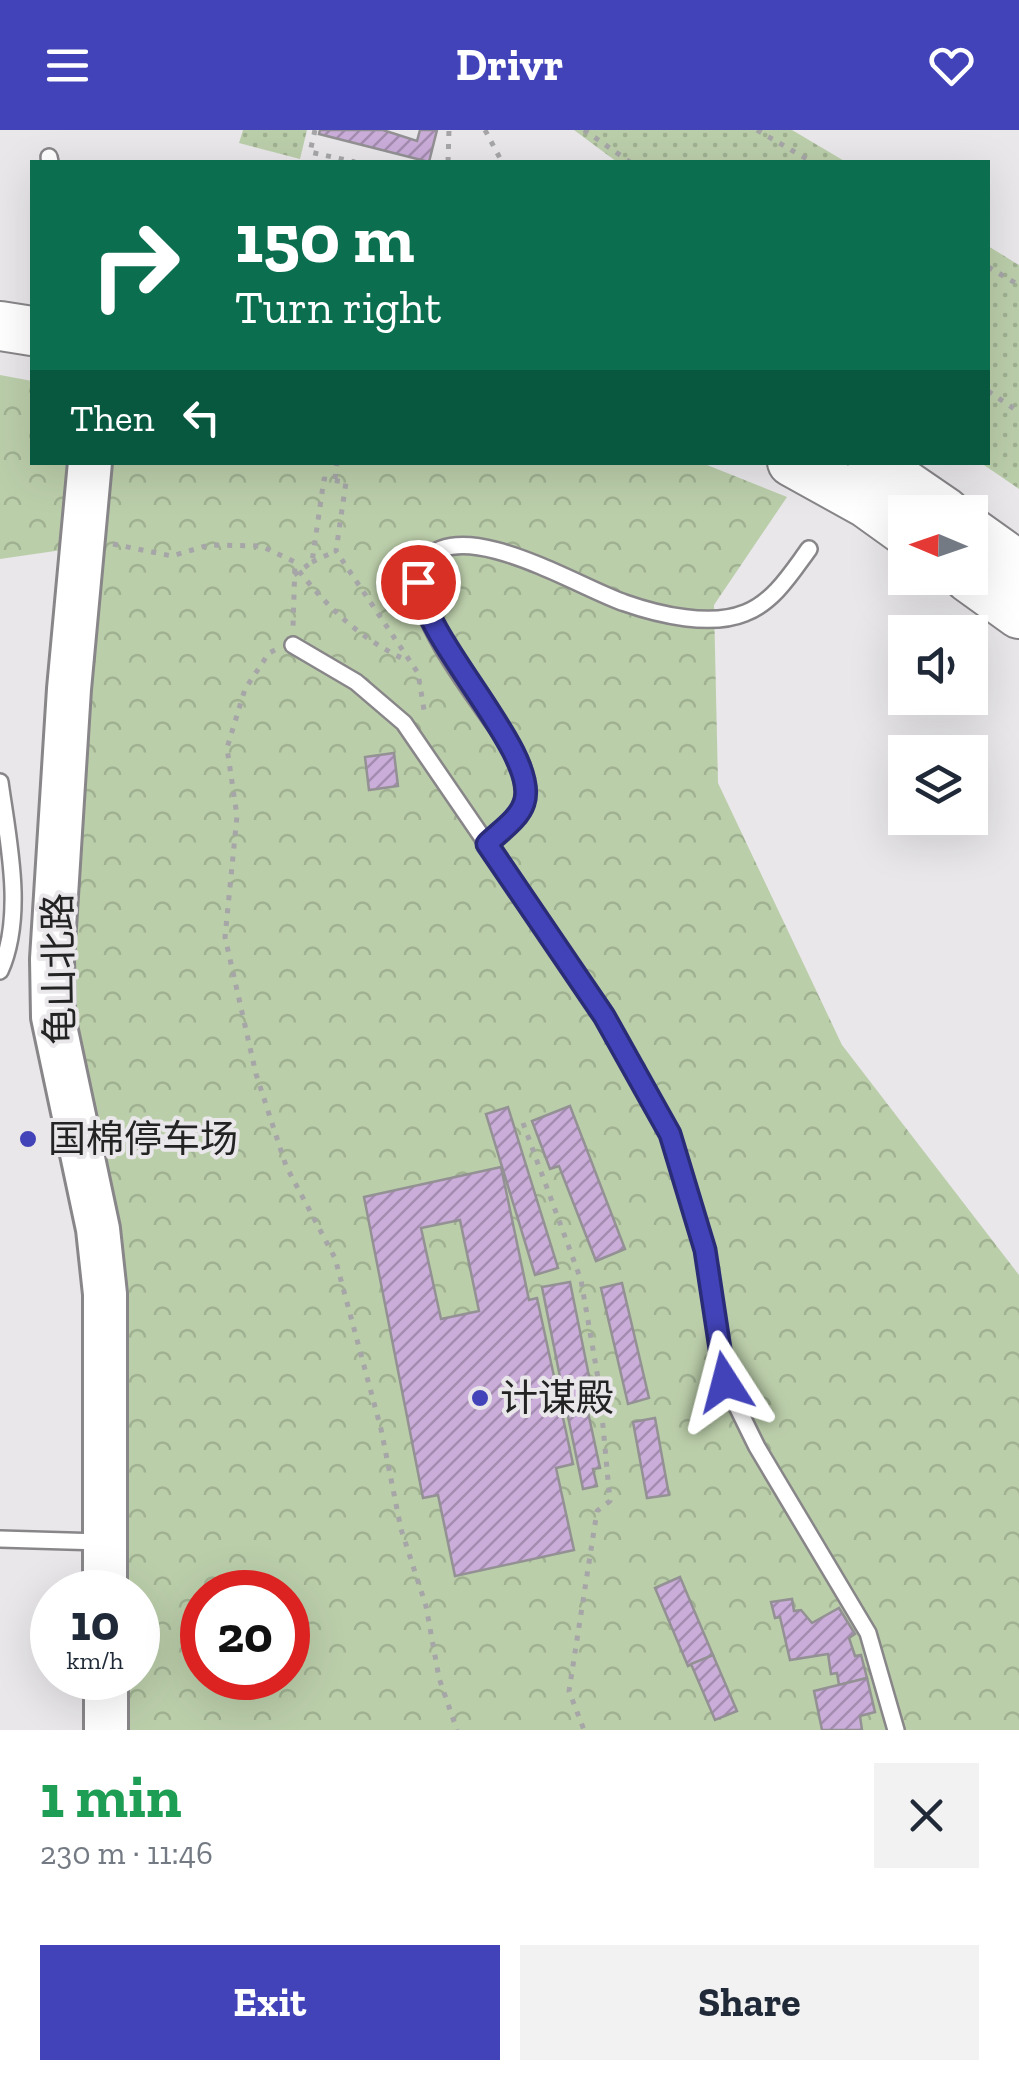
<!DOCTYPE html>
<meta charset="utf-8">
<style>
:root{--surface:#fff;--page:#f2f2f3;--text:#1f2937;--muted:#747a83;--accent:#4243b8}
body{margin:0;font-family:"Zilla Slab","Noto Sans SC",serif;background:var(--page);color:var(--text);height:100vh;display:flex;flex-direction:column;font-size:38px;white-space:nowrap}
*{box-sizing:border-box;margin:0}
p{font-size:32px;color:var(--muted)}
.icon{flex:none;width:55px;height:55px;fill:none;stroke:currentColor;stroke-width:2;stroke-linecap:round;stroke-linejoin:round}
.map{position:relative;height:1600px;overflow:hidden}
.details{display:flex;flex-direction:column;background:var(--surface);flex:1}
.details>*{flex:none}
.banner{position:absolute;left:30px;top:30px;width:960px;height:305px;border-radius:0px;box-shadow:0 10px 40px #0002;background:#0b6e4f;color:#fff;overflow:hidden}
.needle{width:65px;rotate:272deg}
.tools{position:absolute;left:888px;top:365px;display:grid;gap:20px}
.tools a{display:grid;place-items:center;width:100px;height:100px;border-radius:0px;background:var(--surface);box-shadow:0 10px 40px #0002;font-size:50px}
.speed{position:absolute;left:30px;top:1440px;display:flex;gap:20px;font-size:50px;font-weight:700;text-align:center}
.speed>*{display:grid;place-content:center;width:130px;height:130px;border-radius:50%;background:var(--surface);box-shadow:0 10px 40px #0002;line-height:1}
.speed small{font-size:25px;font-weight:400}
.speed .limit{border:15px solid #d22;background:#fff;color:#111}
.pin{position:absolute;display:grid;place-items:center;width:85px;height:85px;color:#fff;margin:-42px;border:5px solid #fff;border-radius:50%;box-shadow:0 2px 10px #0007}
.me{position:absolute;width:110px;margin:-55px;rotate:351deg;stroke-linejoin:round;filter:drop-shadow(0 0 8px #0008)}
.turn{display:flex;align-items:center;gap:35px;height:210px;padding:0 40px;font-size:45px}
.turn .icon{width:130px;height:130px;stroke-width:2.5}
.turn b{display:block;font-size:70px;line-height:85px}
.then{display:flex;align-items:center;height:95px;padding:0 40px;background:#0003;gap:20px;font-size:38px}
.round{display:grid;place-items:center;flex:none;width:105px;height:105px;border-radius:0px;background:var(--page)}
.headline{display:flex;align-items:center;justify-content:space-between;height:170px;padding:0 40px}
h1{font-size:60px;font-weight:800;line-height:75px;color:#1e9e55}
.cta{display:flex;gap:20px;margin-top:auto;padding:20px 40px}
.cta a{flex:1;height:115px;border-radius:0px;background:var(--accent);color:#fff;font-size:40px;font-weight:800;line-height:115px;text-align:center}
.cta a+a{background:var(--page);color:var(--text)}
header{display:flex;justify-content:space-between;align-items:center;height:130px;padding:0 40px;background:var(--accent);color:#fff;font-size:45px;font-weight:800}
.map>svg:first-child{display:block}
.green{fill:url(#green-dots)}
.forest{fill:url(#forest-crowns);fill-rule:evenodd}
.building{fill:url(#building-hatch);stroke:#939194;stroke-width:2.5;fill-rule:evenodd}
.lines{fill:none;stroke-linecap:round;stroke-linejoin:round}
.lane-casing{stroke:#888689;stroke-width:20}
.secondary-casing{stroke:#888689;stroke-width:48}
.primary-casing{stroke:#888689;stroke-width:52}
.path{stroke:#a6a5a7;stroke-width:5;stroke-dasharray:5 8;stroke-linecap:butt}
.lane{stroke:#fff;stroke-width:15}
.secondary{stroke:#fff;stroke-width:42}
.primary{stroke:#fff;stroke-width:48}
.route-casing{stroke:#2b2c78;stroke-width:25}
.route{stroke:#4243b8;stroke-width:18}
.poi-dot{fill:#4243b8;stroke:#e9e7ea;stroke-width:4}
.labels{text-anchor:middle;dominant-baseline:central;stroke-width:8;stroke-linejoin:round;paint-order:stroke}
.street-label{font-size:38px;fill:#232324;stroke:#e9e7ea}
.poi-label{font-size:38px;fill:#232324;stroke:#e9e7ea;text-anchor:start}
</style>
<header><svg class="icon" aria-label="menu" viewBox="0 0 24 24"><path d="M4 6h16M4 12h16M4 18h16"/></svg>Drivr<svg class="icon" aria-label="heart" viewBox="0 0 24 24"><path d="M12 20l-8-8c-3-5 5-10 8-4 3-6 11-1 8 4z"/></svg></header>
<div class="map">
<svg width="1019" height="1600" viewBox="0 0 1019 1600">
<defs>
<pattern id="green-dots" width="8" height="8" patternUnits="userSpaceOnUse" patternTransform="scale(2.5)"><rect width="8" height="8" fill="#bbceaa"/><path d="M2 2h.1M6 6h.1" fill="none" stroke="#a0b192" stroke-width="1.8" stroke-linecap="round"/></pattern>
<pattern id="forest-crowns" width="20" height="18" patternUnits="userSpaceOnUse" patternTransform="scale(2.5)"><rect width="20" height="18" fill="#bbceaa"/><path d="M2 6a3 3 0 1 1 6 0M12 15a3 3 0 1 1 6 0" fill="none" stroke="#a0b192"/></pattern>
<pattern id="building-hatch" width="6" height="6" patternUnits="userSpaceOnUse" patternTransform="scale(2.5)"><rect width="6" height="6" fill="#caadd9"/><path d="M-1 1l2-2M0 6l6-6M5 7l2-2" fill="none" stroke="#a48cb0"/></pattern>
</defs>
<rect width="100%" height="100%" fill="#e9e7ea"/>
<g class="green">
<path d="M 243,0 L 307,0 L 300,29 L 239,13 Z"/>
<path d="M 574,0 L 792,0 L 846,32 L 617,32 Z"/>
<path d="M 988,116 L 1019,135 L 1019,359 L 981,333 L 988,332 Z"/>
</g>
<g class="forest">
<path d="M 0,245 L 32,251 L 32,332 L 76,333 L 62,420 L 0,429 Z"/>
<path d="M 107,333 L 702,333 L 787,367 L 714,475 L 718,653 L 842,915 L 1019,1145 L 1019,1600 L 118,1600 L 118,1548 L 138,1548 L 138,1462 L 118,1462 L 68,856 ZM 202,1462 L 288,1462 L 288,1548 L 202,1548 Z"/>
</g>
<g class="building">
<path d="M 320,0 L 383,0 L 417,11 L 420,0 L 437,0 L 429,32 L 319,4 Z"/>
<path d="M 394,623 L 398,656 L 369,660 L 365,627 Z"/>
<path d="M 570,976 L 625,1119 L 596,1131 L 559,1036 L 550,1039 L 532,991 Z"/>
<path d="M 508,977 L 558,1138 L 535,1145 L 486,984 Z"/>
<path d="M 501,1037 L 529,1170 L 537,1168 L 573,1334 L 556,1338 L 574,1420 L 455,1446 L 438,1365 L 423,1368 L 364,1067 ZM 460,1090 L 479,1181 L 441,1189 L 421,1098 Z"/>
<path d="M 570,1152 L 593,1266 L 565,1272 L 542,1157 Z"/>
<path d="M 622,1153 L 649,1268 L 628,1274 L 601,1158 Z"/>
<path d="M 585,1268 L 600,1338 L 593,1339 L 597,1356 L 583,1359 L 565,1272 Z"/>
<path d="M 655,1288 L 669,1365 L 647,1368 L 633,1292 Z"/>
<path d="M 680,1447 L 713,1525 L 688,1536 L 655,1458 Z"/>
<path d="M 792,1469 L 794,1481 L 801,1480 L 812,1493 L 839,1478 L 855,1504 L 849,1508 L 855,1526 L 861,1525 L 867,1548 L 839,1555 L 837,1543 L 831,1544 L 828,1524 L 790,1530 L 780,1487 L 775,1488 L 771,1472 Z"/>
<path d="M 713,1525 L 737,1581 L 715,1590 L 691,1534 Z"/>
<path d="M 867,1548 L 875,1582 L 860,1586 L 862,1600 L 822,1600 L 814,1561 Z"/>
</g>
<g class="lines">
<defs>
<g id="lane">
<path d="M 49,27 L 50,32"/>
<path d="M 293,515 L 356,552 L 404,593 L 604,885 L 670,1004 L 705,1119 L 725,1252 L 757,1317 L 868,1503 L 896,1600"/>
<path d="M 0,652 C 8,710 25,785 0,841"/>
<path d="M 487,713 C 513,689 534,673 522,635 C 491,586 440,527 422,473 C 418,459 416,440 426,429 C 466,386 580,458 625,473 C 659,485 711,497 745,483 C 774,472 792,442 809,419"/>
<path d="M 0,1409 L 101,1412"/>
</g>
<g id="secondary">
<path d="M 90,332 L 69,559 L 52,829 L 53,887 L 98,1099 L 105,1164 L 105,1462"/>
<path d="M 106,1548 L 106,1600"/>
</g>
<g id="primary">
<path d="M 0,196 L 32,201"/>
<path d="M 792,332 L 866,373 L 905,401"/>
<path d="M 872,332 L 945,382"/>
<path d="M 970,401 L 1019,436"/>
<path d="M 969,448 L 1019,484"/>
</g>
</defs>
<use href="#lane" class="lane-casing"/>
<use href="#secondary" class="secondary-casing"/>
<use href="#primary" class="primary-casing"/>
<g class="path">
<path d="M 315,0 L 310,22 L 355,32"/>
<path d="M 485,0 L 502,32"/>
<path d="M 584,0 L 630,32"/>
<path d="M 757,0 L 812,32"/>
<path d="M 448,32 L 449,0"/>
<path d="M 988,137 L 1019,155"/>
<path d="M 988,261 L 1019,282"/>
<path d="M 335,349 L 337,332"/>
<path d="M 113,414 L 172,426 L 209,415 L 261,416 L 295,432 L 293,497"/>
<path d="M 312,432 L 336,421"/>
<path d="M 299,441 C 329,479 362,510 406,530"/>
<path d="M 294,445 L 312,432 L 324,349 L 346,352 L 336,421 L 418,543 L 425,586"/>
<path d="M 275,520 L 269,523 L 245,559 L 227,618 L 237,686 L 225,807 L 256,944 L 286,1036 L 335,1128 L 381,1299 L 401,1399 L 426,1476 L 439,1548 L 457,1600"/>
<path d="M 523,993 L 581,1150 L 599,1254 L 610,1371 L 597,1381 L 569,1561 L 584,1600"/>
</g>
<use href="#lane" class="lane"/>
<use href="#secondary" class="secondary"/>
<use href="#primary" class="primary"/>
</g>
<g class="lines">
<defs>
<path id="route" d="M 418,452 C 427,515 541,625 524,673 C 519,689 499,702 487,714 L 604,886 L 670,1004 L 705,1120 L 725,1252"/>
</defs>
<use href="#route" class="route-casing"/>
<use href="#route" class="route"/>
</g>
<g class="poi-dot">
<circle cx="28" cy="1009" r="10"/>
<circle cx="480" cy="1268" r="10"/>
</g>
<g class="labels">
<g class="street-label">
<text transform="translate(59 839) rotate(-91)">龟山北路</text>
</g>
<g class="poi-label">
<text x="48" y="1009">国棉停车场</text>
<text x="500" y="1268">计谋殿</text>
</g>
</g>
</svg>
<div class="tools">
<a><svg class="needle" viewBox="-14 -14 28 28"><path d="M0-13l5 13h-10z" fill="#e53935"/><path d="M0 13l5-13h-10z" fill="#747a83"/></svg></a>
<a><svg class="icon" aria-label="sound" viewBox="0 0 24 24"><path d="M4 9h4l5-4v14l-5-4H4zM17 9q2 3 0 6"/></svg></a>
<a><svg class="icon" aria-label="layers" viewBox="0 0 24 24"><path d="M12 4l9 5-9 5-9-5zM3 14l9 5 9-5"/></svg></a>
</div>
<div class="speed"><div>10<small>km/h</small></div><div class="limit">20</div></div>
<div class="pin" style="left:418px;top:452px;background:#d93025"><svg class="icon" aria-label="arrive" viewBox="0 0 24 24"><path d="M6 21V4h12l-3 4 3 4H6"/></svg></div>
<svg class="me" style="left:725px;top:1252px" viewBox="-20 -20 40 40"><path d="M0-17L14 15 0 8-14 15z" fill="#4243b8" stroke="#fff" stroke-width="4"/></svg>
<div class="banner">
<div class="turn"><svg class="icon" aria-label="right" viewBox="0 0 24 24"><path d="M7 20v-9h11M14 6l5 5-5 5"/></svg><div><b>150 m</b>Turn right</div></div>
<div class="then">Then<svg class="icon" aria-label="left" viewBox="0 0 24 24"><path d="M17 20v-9H6M10 6l-5 5 5 5"/></svg></div>
</div>
</div>
<section class="details">
<div class="headline"><div><h1>1 min</h1><p>230 m · 11:46</p></div><a class="round"><svg class="icon" aria-label="close" viewBox="0 0 24 24"><path d="M6 6l12 12M18 6L6 18"/></svg></a></div>
<div class="cta"><a>Exit</a><a>Share</a></div>
</section>
